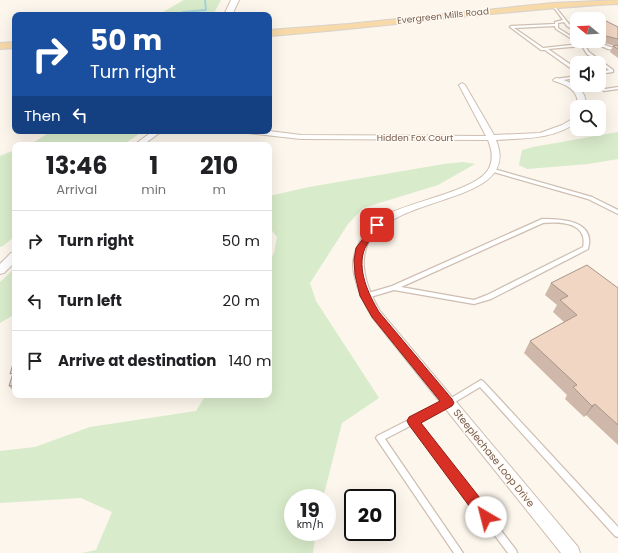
<!DOCTYPE html>
<style>
:root{--surface:#fff;--page:#f2f2f2;--text:#202124;--muted:#757577;--line:#e0e0e0}
body{margin:0;font-family:Poppins,sans-serif;background:var(--page);color:var(--text);height:100vh;display:flex;flex-direction:column;font-size:15px;white-space:nowrap}
*{box-sizing:border-box;margin:0}
p{font-size:13px;color:var(--muted)}
.icon{flex:none;width:22px;height:22px;fill:none;stroke:currentColor;stroke-width:2;stroke-linecap:round;stroke-linejoin:round}
.map{position:relative;flex:1;overflow:hidden}
.details{position:absolute;left:12px;top:142px;width:260px;height:256px;display:flex;flex-direction:column;background:var(--surface);border-radius:8px;box-shadow:0 4px 16px #0002}
.details>*{flex:none}
.guide{position:absolute;left:12px;top:12px;width:260px;height:122px;border-radius:8px;box-shadow:0 4px 16px #0002;background:#1a4fa0;color:#fff;overflow:hidden}
.needle{width:26px;rotate:288deg}
.buttons{position:absolute;left:570px;top:12px;display:grid;gap:8px}
.buttons a{display:grid;place-items:center;width:36px;height:36px;border-radius:8px;background:var(--surface);box-shadow:0 4px 16px #0002;font-size:20px}
.speed{position:absolute;left:284px;top:489px;display:flex;gap:8px;font-size:20px;font-weight:700;text-align:center}
.speed>*{display:grid;place-content:center;width:52px;height:52px;border-radius:50%;background:var(--surface);box-shadow:0 4px 16px #0002;line-height:1}
.speed small{font-size:10px;font-weight:400}
.speed .limit{border:2px solid #111;border-radius:6px;background:#fff;color:#111}
.pin{position:absolute;display:grid;place-items:center;width:34px;height:34px;color:#fff;margin:-17px;border-radius:8px;box-shadow:0 2px 6px #0006}
.me{position:absolute;width:44px;margin:-22px;rotate:323deg;stroke-linejoin:round;filter:drop-shadow(0 0 3px #0008)}
.turn{display:flex;align-items:center;gap:14px;height:84px;padding:0 12px;font-size:18px}
.turn .icon{width:52px;height:52px;stroke-width:2.5}
.turn b{display:block;font-size:28px;line-height:34px}
.then{display:flex;align-items:center;height:38px;padding:0 12px;background:#0003;gap:8px;font-size:15px}
.eta{display:flex;justify-content:space-evenly;align-items:center;height:68px;text-align:center}
.eta b{font-size:24px;font-weight:700;line-height:28px}
ul{padding:0;list-style:none}
li{display:flex;align-items:center;gap:12px;height:60px;padding:0 12px;border-top:1px solid var(--line)}
li div{flex:1}
li b{display:block;font-size:15px}
li em{font-style:normal}
.map>svg:first-child{display:block}
.green{fill:#d8ebca}
.lines{fill:none;stroke-linecap:round;stroke-linejoin:round}
.stream{stroke:#a7d1d8;stroke-width:2}
.service-casing{stroke:#cfbeb1;stroke-width:2.5}
.minor-casing{stroke:#cfbeb1;stroke-width:2}
.secondary-casing{stroke:#d5c0b1;stroke-width:2}
.primary-casing{stroke:#d9d2cd;stroke-width:2}
.service{fill:#fff;fill-rule:evenodd}
.minor{fill:#fff;fill-rule:evenodd}
.secondary{fill:#fff;fill-rule:evenodd}
.primary{fill:#f8d9a8;fill-rule:evenodd}
.wall{fill:#cfb8a9}
.shaded-wall{fill:#a99689}
.building{fill:#f1d6c4;stroke:#a99689}
.route{fill:#d93025;stroke:#8d1f18}
.labels{text-anchor:middle;dominant-baseline:central;stroke-width:3;stroke-linejoin:round;paint-order:stroke}
.far-street-label{font-size:9px;fill:#785d4e;stroke:#fffaf3}
.street-label{font-size:10px;fill:#785d4e;stroke:#fffaf3}
</style>
<div class="map">
<svg width="618" height="553" viewBox="0 0 618 553">
<rect width="100%" height="100%" fill="#fcf6ec"/>
<g class="green">
<path d="M 184,0 L 221,0 L 213,15 L 158,15 Z"/>
<path d="M 51,131 L 143,131 L 123,145 L 27,145 L 36,141 Z"/>
<path d="M 618,132 L 618,159 L 588,164 L 527,169 L 519,165 L 522,150 L 533,147 Z"/>
<path d="M 15,150 L 15,236 L 3,246 L 0,247 L 0,156 Z"/>
<path d="M 463,162 L 475,164 L 438,185 L 363,208 L 348,224 L 310,283 L 316,301 L 379,398 L 342,423 L 323,498 L 293,498 L 293,532 L 316,532 L 313,553 L 82,553 L 96,550 L 112,512 L 81,498 L 0,503 L 0,451 L 35,447 L 90,427 L 196,411 L 206,395 L 269,395 L 269,262 L 274,253 L 277,237 L 269,227 L 269,196 L 309,187 L 444,164 Z"/>
<path d="M 15,268 L 15,314 L 0,323 L 0,282 Z"/>
</g>
<g class="lines">
<path class="stream" d="M 179,15 L 183,12 L 206,10 L 205,0"/>
<defs>
<g id="service">
<path d="M 553,4 L 569,24 L 577,31 L 577,33 L 567,26 L 564,22 L 558,23 L 558,28 L 577,40 L 577,41 L 579,41 L 584,44 L 597,44 L 590,41 L 595,41 L 610,47 L 618,48 L 618,50 L 608,49 L 599,45 L 598,46 L 585,46 L 589,52 L 613,70 L 613,72 L 599,74 L 599,72 L 609,70 L 587,54 L 582,46 L 548,49 L 577,69 L 577,72 L 576,72 L 545,50 L 541,50 L 510,27 L 511,26 L 555,24 L 555,22 L 563,20 L 552,5 ZM 555,26 L 556,29 L 580,44 L 543,48 L 514,28 Z"/>
<path d="M 577,76 L 577,78 L 556,81 L 554,80 L 556,79 Z"/>
<path d="M 595,85 L 599,85 L 605,89 L 618,87 L 618,89 L 604,91 Z"/>
<path d="M 490,169 L 494,169 L 592,197 L 618,210 L 618,214 L 588,199 L 490,171 Z"/>
<path d="M 542,219 C 561,219 596,220 588,249 L 491,299 L 474,304 L 394,290 L 367,298 L 365,298 L 364,296 L 365,294 L 392,286 ZM 543,223 C 555,222 576,221 582,234 C 584,238 584,243 583,247 L 487,295 L 474,300 L 401,287 Z"/>
<path d="M 481,380 L 483,381 L 618,527 L 618,537 L 615,536 L 480,387 L 450,405 L 418,422 L 516,550 L 517,553 L 508,553 L 412,425 L 385,439 L 463,553 L 454,553 L 376,438 L 377,436 L 446,401 Z"/>
</g>
<g id="minor">
<path d="M 556,78 C 572,82 587,88 586,107 L 578,107 C 579,91 568,85 554,81 L 553,80 Z"/>
<path d="M 462,83 L 465,85 L 494,135 L 540,133 L 562,125 L 577,116 L 577,122 C 553,140 524,138 496,140 C 531,225 302,177 380,311 L 578,547 L 580,553 L 561,553 L 372,317 C 365,305 358,292 355,278 C 351,264 354,250 362,238 C 369,228 375,221 386,215 C 409,202 475,191 488,170 C 494,160 492,150 488,140 L 301,139 L 248,133 L 244,131 L 269,131 L 301,135 L 486,136 L 459,85 Z"/>
<path d="M 153,131 L 162,131 L 143,145 L 134,145 Z"/>
<path d="M 15,252 L 15,262 L 4,273 L 0,274 L 0,264 L 11,253 Z"/>
</g>
<path id="secondary" d="M 231,0 L 239,0 L 232,15 L 224,15 Z"/>
<g id="primary">
<path d="M 618,0 L 618,4 C 501,10 385,27 269,36 L 269,30 L 348,24 L 553,3 Z"/>
<path d="M 15,42 L 15,48 L 0,49 L 0,43 Z"/>
</g>
</defs>
<use href="#service" class="service-casing"/>
<use href="#minor" class="minor-casing"/>
<use href="#secondary" class="secondary-casing"/>
<use href="#primary" class="primary-casing"/>
<use href="#service" class="service"/>
<use href="#minor" class="minor"/>
<use href="#secondary" class="secondary"/>
<use href="#primary" class="primary"/>
</g>
<g class="wall">
<path d="M 599,22 L 618,27 L 618,58 L 610,52 L 613,46 L 614,46 L 599,41 Z"/>
<path d="M 551,283 L 618,288 L 618,445 L 586,415 L 584,417 L 565,399 L 567,395 L 524,353 L 530,341 L 564,322 L 553,312 L 557,305 L 545,295 Z"/>
<path d="M 15,385 L 15,391 L 13,391 L 9,386 Z"/>
</g>
<path class="shaded-wall" d="M 595,404 L 586,415 L 584,417 L 592,406 Z"/>
<g class="building">
<path d="M 606,21 L 618,27 L 618,39 L 602,35 L 599,33 L 599,22 Z"/>
<path d="M 618,45 L 618,49 L 613,46 Z"/>
<path d="M 587,265 L 618,288 L 618,425 L 595,404 L 592,406 L 573,387 L 577,385 L 530,341 L 577,315 L 560,300 L 568,296 L 551,283 Z"/>
<path d="M 15,357 L 15,385 L 9,386 L 13,373 L 10,374 Z"/>
</g>
<path class="route" d="M 377,222 L 381,225 C 376,232 369,240 365,248 C 356,269 369,295 379,312 L 452,399 L 454,403 L 452,406 L 421,423 L 491,512 L 493,517 L 491,522 L 486,524 L 481,522 L 409,425 L 407,421 L 409,417 L 440,401 L 372,317 L 360,296 L 355,275 L 354,260 L 356,248 L 374,223 Z"/>
<g class="labels">
<g class="far-street-label">
<text transform="translate(443 16) rotate(-6)">Evergreen Mills Road</text>
<text x="415" y="138">Hidden Fox Court</text>
</g>
<g class="street-label">
<text transform="translate(494 458) rotate(51)">Steeplechase Loop Drive</text>
</g>
</g>
</svg>
<div class="buttons">
<a><svg class="needle" viewBox="-14 -14 28 28"><path d="M0-13l5 13h-10z" fill="#e53935"/><path d="M0 13l5-13h-10z" fill="#757577"/></svg></a>
<a><svg class="icon" aria-label="sound" viewBox="0 0 24 24"><path d="M4 9h4l5-4v14l-5-4H4zM17 9q2 3 0 6"/></svg></a>
<a><svg class="icon" aria-label="search" viewBox="0 0 24 24"><circle cx="10" cy="10" r="6"/><path d="M15 15l6 6"/></svg></a>
</div>
<div class="speed"><div>19<small>km/h</small></div><div class="limit">20</div></div>
<div class="pin" style="left:377px;top:225px;background:#d93025"><svg class="icon" aria-label="arrive" viewBox="0 0 24 24"><path d="M6 21V4h12l-3 4 3 4H6"/></svg></div>
<svg class="me" style="left:486px;top:517px" viewBox="-20 -20 40 40"><circle r="19" fill="#fff"/><path d="M0-13L10 11 0 6-10 11z" fill="#d93025"/></svg>
<div class="guide">
<div class="turn"><svg class="icon" aria-label="right" viewBox="0 0 24 24"><path d="M7 20v-9h11M14 6l5 5-5 5"/></svg><div><b>50 m</b>Turn right</div></div>
<div class="then">Then<svg class="icon" aria-label="left" viewBox="0 0 24 24"><path d="M17 20v-9H6M10 6l-5 5 5 5"/></svg></div>
</div>
<section class="details">
<div class="eta">
<div><b>13:46</b><p>Arrival</p></div>
<div><b>1</b><p>min</p></div>
<div><b>210</b><p>m</p></div>
</div>
<ul>
<li><svg class="icon" aria-label="right" viewBox="0 0 24 24"><path d="M7 20v-9h11M14 6l5 5-5 5"/></svg><div><b>Turn right</b></div><em>50 m</em></li>
<li><svg class="icon" aria-label="left" viewBox="0 0 24 24"><path d="M17 20v-9H6M10 6l-5 5 5 5"/></svg><div><b>Turn left</b></div><em>20 m</em></li>
<li><svg class="icon" aria-label="arrive" viewBox="0 0 24 24"><path d="M6 21V4h12l-3 4 3 4H6"/></svg><div><b>Arrive at destination</b></div><em>140 m</em></li>
</ul>
</section>
</div>
